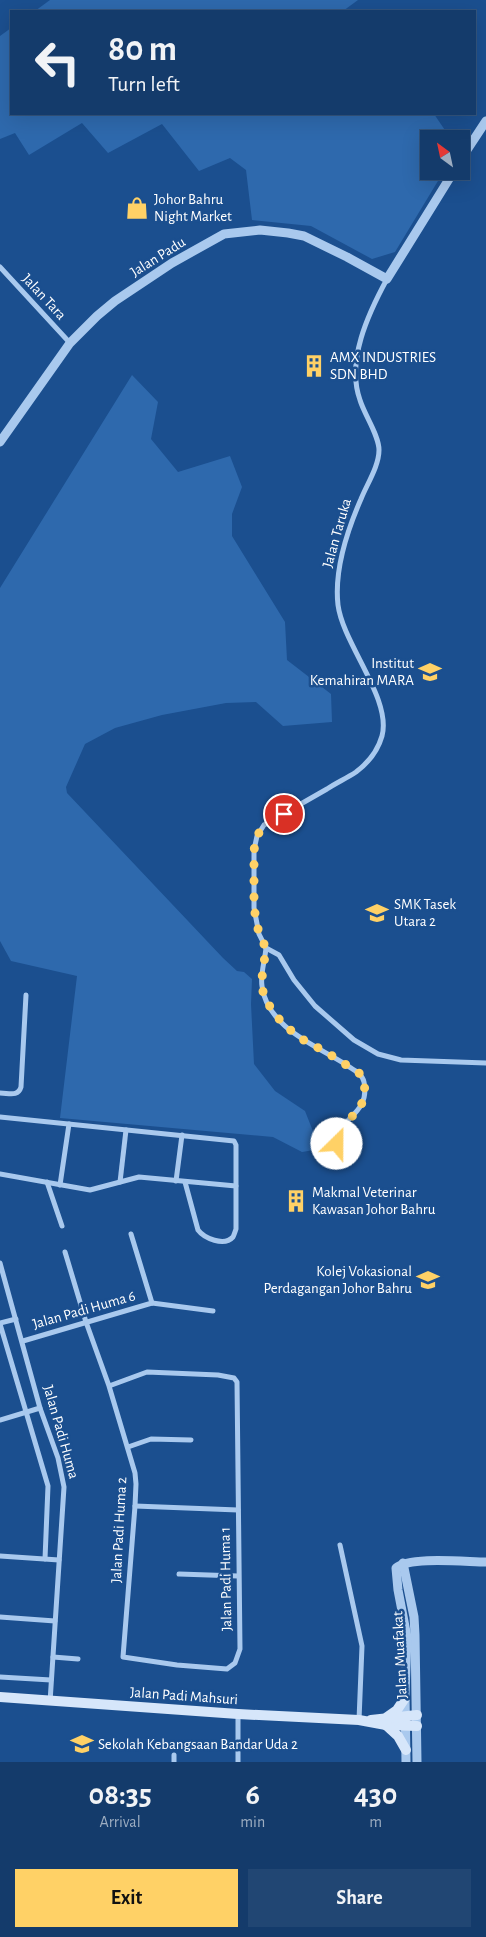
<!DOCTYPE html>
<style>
:root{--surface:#143b6b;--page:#214673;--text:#f1f3f6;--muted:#9dadc1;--line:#33557e;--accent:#ffd166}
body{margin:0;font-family:"Alegreya Sans",sans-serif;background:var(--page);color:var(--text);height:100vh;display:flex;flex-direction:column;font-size:19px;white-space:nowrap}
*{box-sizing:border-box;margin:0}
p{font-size:16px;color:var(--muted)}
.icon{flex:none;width:28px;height:28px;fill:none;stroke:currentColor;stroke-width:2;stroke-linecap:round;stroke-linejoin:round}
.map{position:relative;height:1762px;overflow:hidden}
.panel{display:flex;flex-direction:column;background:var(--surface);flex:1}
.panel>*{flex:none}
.guide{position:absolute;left:10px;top:10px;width:466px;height:105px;border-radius:0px;box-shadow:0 5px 20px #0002,0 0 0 1px var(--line);background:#143b6b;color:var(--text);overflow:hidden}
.needle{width:32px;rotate:327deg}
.buttons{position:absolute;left:420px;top:130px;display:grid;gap:10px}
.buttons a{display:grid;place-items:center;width:50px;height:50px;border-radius:0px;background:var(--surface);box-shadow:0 5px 20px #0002,0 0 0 1px var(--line);font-size:25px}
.pin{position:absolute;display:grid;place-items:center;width:42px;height:42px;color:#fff;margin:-21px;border:2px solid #fff;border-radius:50%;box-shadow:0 1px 5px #0007}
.me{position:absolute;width:55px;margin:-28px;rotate:23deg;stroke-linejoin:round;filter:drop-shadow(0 0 4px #0008)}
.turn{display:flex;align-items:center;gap:18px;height:105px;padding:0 15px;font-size:22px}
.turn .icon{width:65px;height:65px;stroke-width:2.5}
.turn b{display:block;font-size:35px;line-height:42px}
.eta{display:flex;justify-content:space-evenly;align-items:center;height:85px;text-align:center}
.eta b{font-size:30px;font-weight:700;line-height:35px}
.button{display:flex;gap:10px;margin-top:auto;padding:10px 15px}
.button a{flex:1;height:58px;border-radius:0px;background:var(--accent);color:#111;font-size:20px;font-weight:700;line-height:58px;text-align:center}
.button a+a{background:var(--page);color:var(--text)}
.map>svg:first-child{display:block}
.green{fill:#2e69ad}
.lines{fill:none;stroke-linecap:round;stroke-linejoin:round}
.minor{stroke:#a9c9ee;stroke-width:5}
.tertiary{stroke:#a9c9ee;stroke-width:9}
.secondary{stroke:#d6e6fa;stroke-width:10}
.route{stroke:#ffd166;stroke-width:9;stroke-dasharray:0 16.2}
.labels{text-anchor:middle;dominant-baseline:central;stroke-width:5;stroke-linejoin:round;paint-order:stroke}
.poi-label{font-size:15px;fill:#fff;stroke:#1b4f8f;text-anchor:start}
.street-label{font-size:15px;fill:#fff;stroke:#1b4f8f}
</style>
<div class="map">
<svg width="486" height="1762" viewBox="0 0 486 1762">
<rect width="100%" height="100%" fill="#1b4f8f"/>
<g class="green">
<path d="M 50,0 L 358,0 L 343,11 L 35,11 Z"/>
<path d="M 11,28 L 11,114 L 434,114 L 451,139 L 429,139 L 429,171 L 444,171 L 395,252 L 372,259 L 311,226 L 252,220 L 246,170 L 230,158 L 199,171 L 162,124 L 108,153 L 82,123 L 29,155 L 15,133 L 0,139 L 0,36 Z"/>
<path d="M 132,375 L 158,402 L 151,439 L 178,472 L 230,456 L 242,487 L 232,514 L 232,536 L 285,622 L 287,660 L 331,694 L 332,722 L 283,726 L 256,702 L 226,703 L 162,715 L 115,728 L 85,744 L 66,787 L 67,793 L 223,958 L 237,971 L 244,972 L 252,979 L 251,1004 L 254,1064 L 275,1091 L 305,1111 L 320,1149 L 302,1152 L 273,1137 L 60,1118 L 77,976 L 11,961 L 0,941 L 0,588 Z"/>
</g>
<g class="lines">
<g class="minor">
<path d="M 0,267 L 70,343"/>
<path d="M 266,948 L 259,934 L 254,908 L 254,850 L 257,836 L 264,825 C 285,813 306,801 327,789 C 336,783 347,778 356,772 C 368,763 378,750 382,736 C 392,699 343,644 338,605 C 334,570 347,531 361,499 C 367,484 379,466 379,450 C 379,435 364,414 360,400 C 346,361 368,314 387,279"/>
<path d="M 266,948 L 279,955 L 294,980 L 315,1006 L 354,1040 L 378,1054 L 401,1060 L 486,1063"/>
<path d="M 266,948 C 265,960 260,975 262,986 C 267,1027 315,1045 345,1064 C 352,1069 362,1073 364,1082 C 371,1116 335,1118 337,1144"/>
<path d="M 0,1093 C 9,1093 18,1097 21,1087 L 26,995"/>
<path d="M 0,1117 L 234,1141 L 236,1145 L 236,1229 C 235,1232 234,1235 233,1237 C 224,1247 204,1238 198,1230 L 185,1182"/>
<path d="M 0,1174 L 90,1190 L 139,1177 L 236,1186"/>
<path d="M 176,1181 L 182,1135"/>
<path d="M 47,1182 L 62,1226"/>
<path d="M 120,1182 L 126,1130"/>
<path d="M 60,1185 L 69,1124"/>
<path d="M 131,1234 L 152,1303"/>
<path d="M 65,1252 L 86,1322 L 109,1386 L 135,1473 L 136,1484 L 135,1506 L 123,1657 L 177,1665 L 227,1669 L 235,1663 L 240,1649 L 237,1382 L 234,1378 L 218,1375 L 147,1372 L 109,1386"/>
<path d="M 0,1263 L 40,1408 L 58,1458 L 64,1487 L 50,1702"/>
<path d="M 0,1323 L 16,1319"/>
<path d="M 0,1324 L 48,1486 L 45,1559"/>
<path d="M 23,1341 L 152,1303 L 213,1311"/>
<path d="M 0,1420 L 40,1408"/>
<path d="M 128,1447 L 151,1439 L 191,1440"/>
<path d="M 135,1506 L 238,1510"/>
<path d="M 340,1545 L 362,1646 L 359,1720"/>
<path d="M 0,1556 L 59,1560"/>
<path d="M 179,1574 L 238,1576"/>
<path d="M 0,1617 L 55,1621"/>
<path d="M 53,1657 L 78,1659"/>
<path d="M 0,1677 L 51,1680"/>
<path d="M 174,1755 L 174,1762"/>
<path d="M 238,1762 L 238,1714"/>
</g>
<g class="tertiary">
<path d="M 461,159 L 486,121"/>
<path d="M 0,442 L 70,343 L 97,316 L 115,301 L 172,263 L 224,234 L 260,230 L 288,233 L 304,236 L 347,257 L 387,279 L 454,171"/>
<path d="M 403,1563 L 414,1617 L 415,1635 L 417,1762"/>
<path d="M 406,1762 L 405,1694 L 407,1637 L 398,1590 L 396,1568 C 409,1556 467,1562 486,1562"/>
</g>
<g class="secondary">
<path d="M 0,1697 L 238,1714 L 359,1720 L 386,1725 L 417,1726"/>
<path d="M 387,1717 L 397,1710 L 405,1698"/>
<path d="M 371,1720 L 417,1715"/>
<path d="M 386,1725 L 398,1736 L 406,1750"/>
</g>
</g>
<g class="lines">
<path class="route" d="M 284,814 L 264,825 L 257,836 L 254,850 L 254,908 L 259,934 L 266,948 L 261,985 L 266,1001 L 282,1023 L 300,1038 L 326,1052 L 359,1073 L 364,1080 L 365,1093 L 360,1109 L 345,1123 L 336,1137 L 337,1144"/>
</g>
<defs>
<symbol id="shop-bare" viewBox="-9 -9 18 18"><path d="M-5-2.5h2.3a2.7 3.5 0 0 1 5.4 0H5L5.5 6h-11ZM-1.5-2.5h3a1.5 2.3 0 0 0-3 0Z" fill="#ffd166" stroke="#1b4f8f" stroke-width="2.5" paint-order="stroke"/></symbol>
<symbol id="building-bare" viewBox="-9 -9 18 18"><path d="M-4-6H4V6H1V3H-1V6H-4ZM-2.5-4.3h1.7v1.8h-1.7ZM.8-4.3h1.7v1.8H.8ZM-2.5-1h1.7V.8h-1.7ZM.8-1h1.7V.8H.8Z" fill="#ffd166" stroke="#1b4f8f" stroke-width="2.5" paint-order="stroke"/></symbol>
<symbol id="university-bare" viewBox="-9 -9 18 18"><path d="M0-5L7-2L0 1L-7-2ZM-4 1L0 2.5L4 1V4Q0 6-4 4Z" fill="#ffd166" stroke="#1b4f8f" stroke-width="2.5" paint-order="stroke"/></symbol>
<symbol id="school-bare" viewBox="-9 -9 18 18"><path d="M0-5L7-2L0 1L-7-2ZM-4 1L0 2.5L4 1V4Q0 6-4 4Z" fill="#ffd166" stroke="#1b4f8f" stroke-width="2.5" paint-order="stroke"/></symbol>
</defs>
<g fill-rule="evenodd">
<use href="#shop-bare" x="121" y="192" width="32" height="32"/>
<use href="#building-bare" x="298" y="350" width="32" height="32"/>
<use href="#university-bare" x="414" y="656" width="32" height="32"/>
<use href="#school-bare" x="361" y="897" width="32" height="32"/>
<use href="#building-bare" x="280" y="1185" width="32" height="32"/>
<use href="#university-bare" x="412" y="1264" width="32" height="32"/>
<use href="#school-bare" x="66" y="1728" width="32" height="32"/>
</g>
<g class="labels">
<g class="poi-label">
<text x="154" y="199">Johor Bahru<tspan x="154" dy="17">Night Market</tspan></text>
<text x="330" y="357">AMX INDUSTRIES<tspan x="330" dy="17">SDN BHD</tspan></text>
<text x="414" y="663" text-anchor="end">Institut<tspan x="414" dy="17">Kemahiran MARA</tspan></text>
<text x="394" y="904">SMK Tasek<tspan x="394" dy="17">Utara 2</tspan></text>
<text x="312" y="1192">Makmal Veterinar<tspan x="312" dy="17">Kawasan Johor Bahru</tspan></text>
<text x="412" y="1271" text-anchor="end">Kolej Vokasional<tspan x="412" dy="17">Perdagangan Johor Bahru</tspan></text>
<text x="98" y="1744">Sekolah Kebangsaan Bandar Uda 2</text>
</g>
<g class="street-label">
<text transform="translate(158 257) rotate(-32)">Jalan Padu</text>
<text transform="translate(44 297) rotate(47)">Jalan Tara</text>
<text transform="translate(337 533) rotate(-74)">Jalan Taruka</text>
<text transform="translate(84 1310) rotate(-16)">Jalan Padi Huma 6</text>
<text transform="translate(61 1432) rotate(74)">Jalan Padi Huma</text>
<text transform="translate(119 1530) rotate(-87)">Jalan Padi Huma 2</text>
<text transform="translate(226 1579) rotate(-91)">Jalan Padi Huma 1</text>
<text transform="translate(400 1655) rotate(-93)">Jalan Muafakat</text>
<text transform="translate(184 1696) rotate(4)">Jalan Padi Mahsuri</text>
</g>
</g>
</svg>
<div class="buttons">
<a><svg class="needle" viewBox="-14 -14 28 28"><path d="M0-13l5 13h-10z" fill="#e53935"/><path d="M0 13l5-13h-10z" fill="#9dadc1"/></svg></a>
</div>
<div class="pin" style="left:284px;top:814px;background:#d93025"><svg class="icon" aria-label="arrive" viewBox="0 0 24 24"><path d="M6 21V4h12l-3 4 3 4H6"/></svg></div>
<svg class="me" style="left:337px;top:1144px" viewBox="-20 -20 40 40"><circle r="19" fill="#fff"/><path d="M0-13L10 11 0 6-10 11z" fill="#ffd166"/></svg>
<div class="guide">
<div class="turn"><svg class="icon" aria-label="left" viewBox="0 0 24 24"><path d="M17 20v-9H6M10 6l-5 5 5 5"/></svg><div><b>80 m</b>Turn left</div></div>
</div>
</div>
<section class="panel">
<div class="eta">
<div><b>08:35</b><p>Arrival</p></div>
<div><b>6</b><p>min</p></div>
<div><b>430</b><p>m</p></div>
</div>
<div class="button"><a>Exit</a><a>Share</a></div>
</section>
